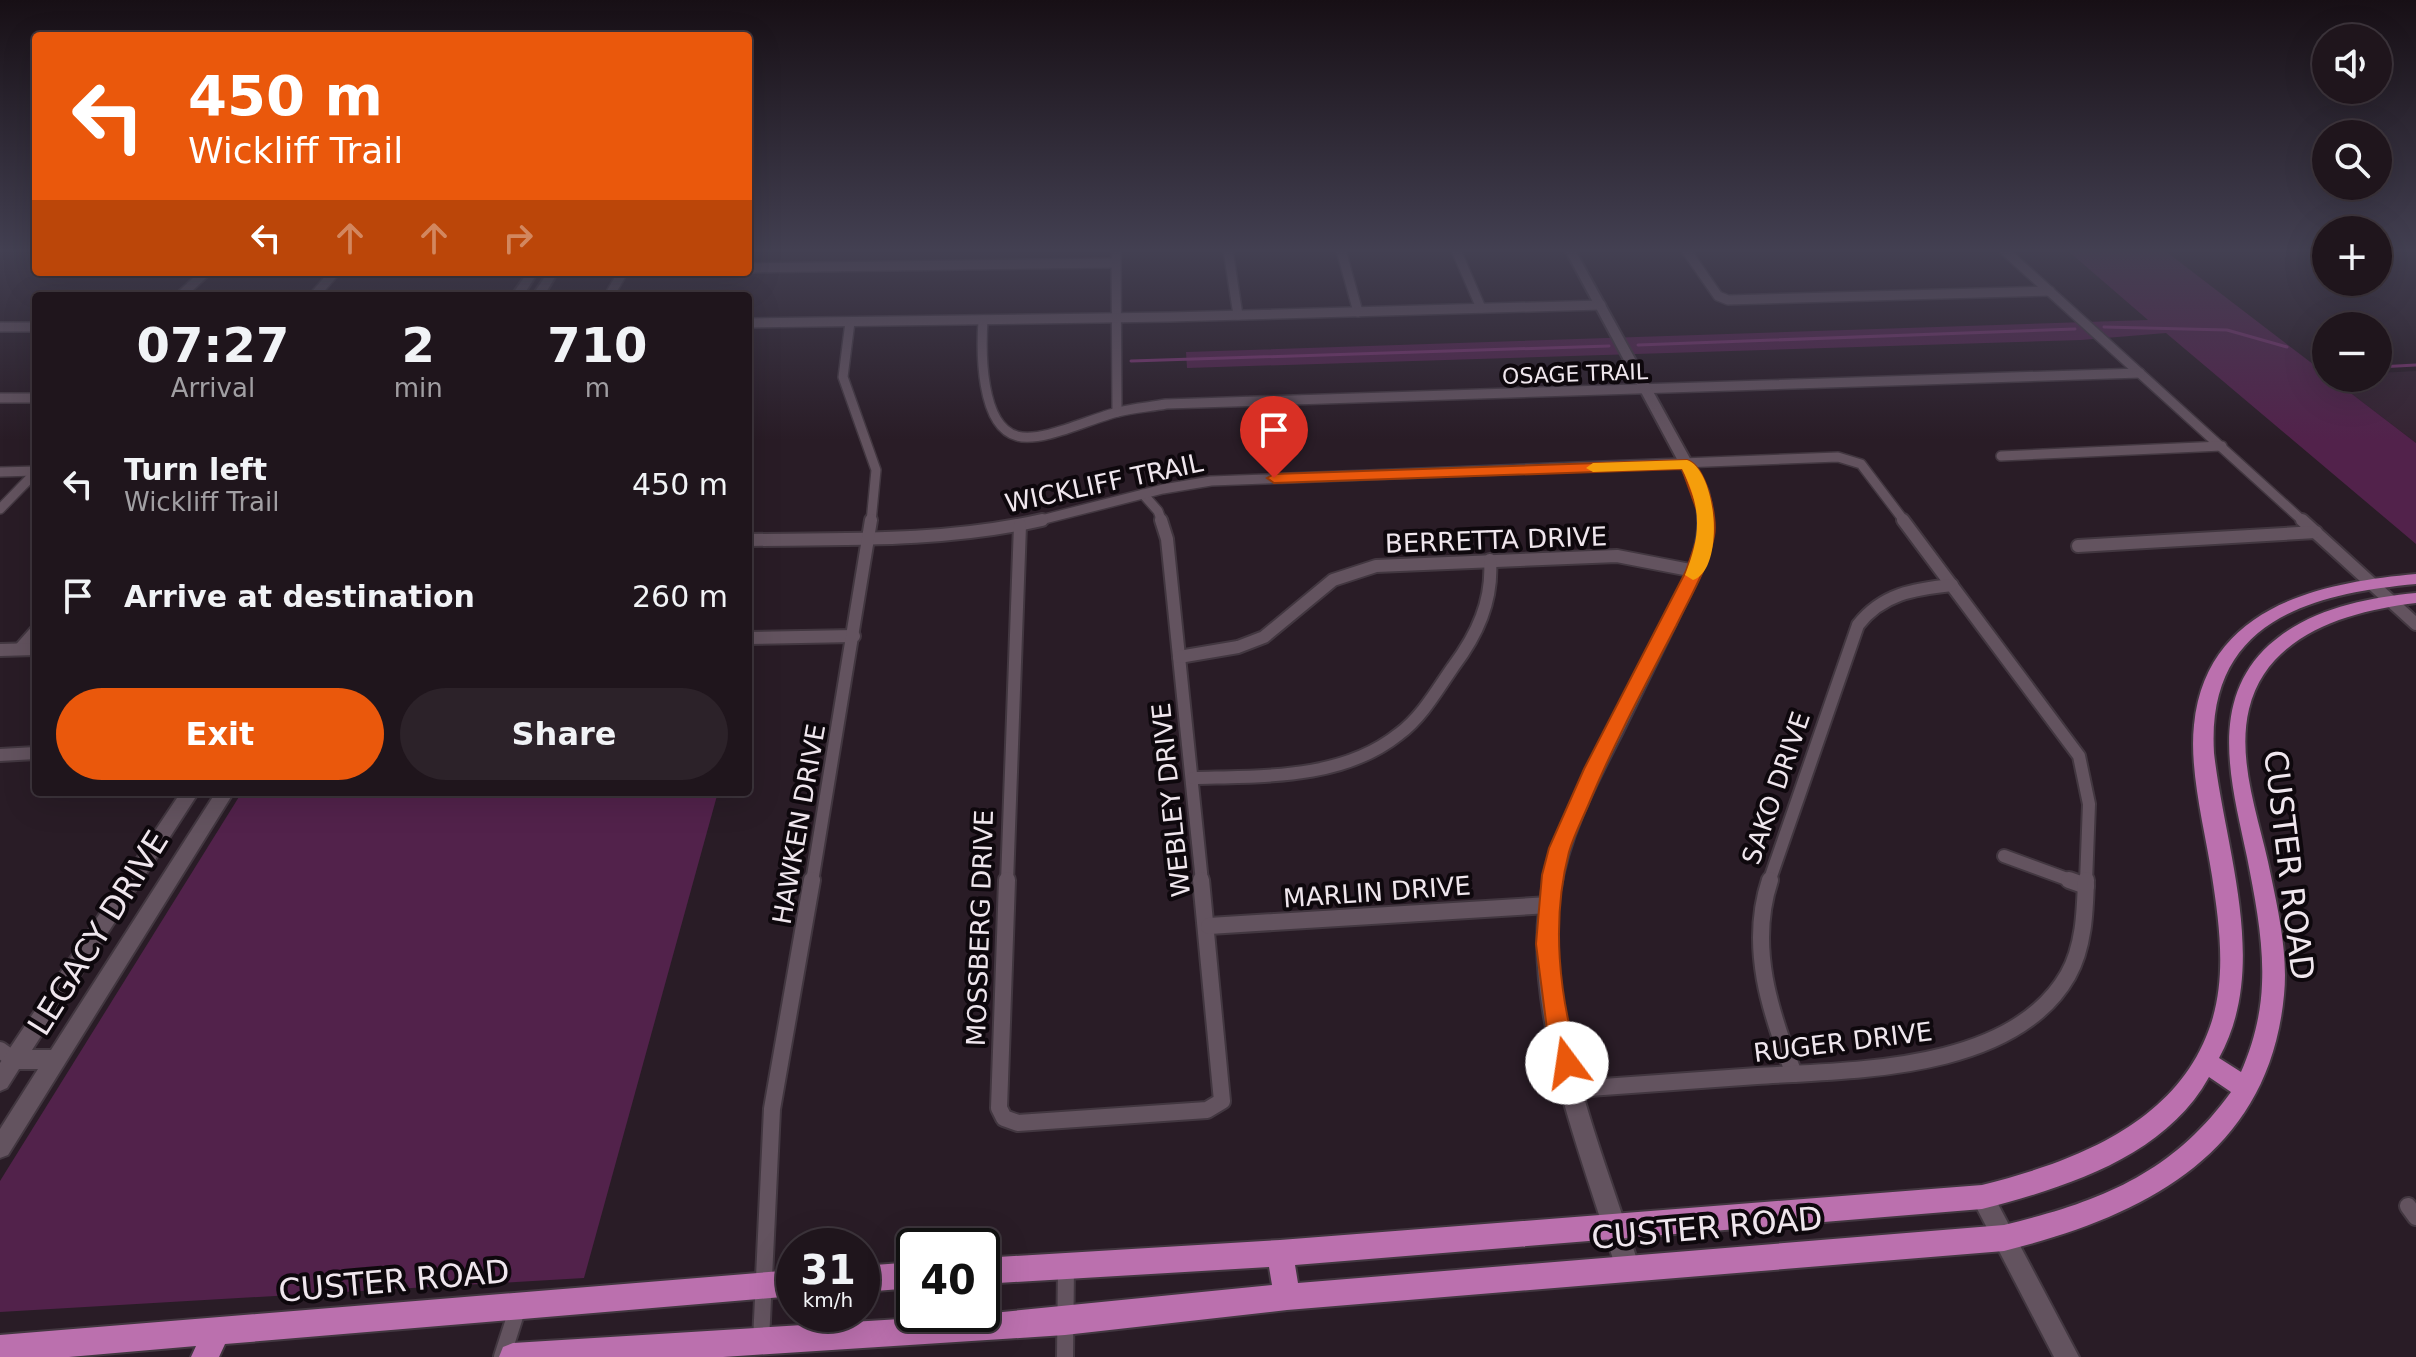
<!DOCTYPE html>
<meta charset="utf-8">
<style>
:root{--surface:#1f151c;--page:#2c2229;--text:#f1f3f6;--muted:#a19fa3;--line:#3c343b;--accent:#ea580c}
body{margin:0;font-family:"DejaVu Sans",sans-serif;background:var(--page);color:var(--text);height:100vh;display:flex;flex-direction:column;font-size:30px;white-space:nowrap}
*{box-sizing:border-box;margin:0}
p{font-size:26px;color:var(--muted)}
.icon{flex:none;width:44px;height:44px;fill:none;stroke:currentColor;stroke-width:2;stroke-linecap:round;stroke-linejoin:round}
.map{position:relative;flex:1;overflow:hidden}
.panel{position:absolute;left:32px;top:292px;width:720px;height:504px;display:flex;flex-direction:column;background:var(--surface);border-radius:8px;box-shadow:0 8px 32px #0002,0 0 0 2px var(--line)}
.panel>*{flex:none}
.banner{position:absolute;left:32px;top:32px;width:720px;height:244px;border-radius:8px;box-shadow:0 8px 32px #0002,0 0 0 2px var(--line);background:#ea580c;color:#fff;overflow:hidden}
.tools{position:absolute;left:2312px;top:24px;display:grid;gap:16px}
.tools a{display:grid;place-items:center;width:80px;height:80px;border-radius:50%;background:var(--surface);box-shadow:0 8px 32px #0002,0 0 0 2px var(--line);font-size:40px}
.speed{position:absolute;left:776px;top:1228px;display:flex;gap:16px;font-size:40px;font-weight:700;text-align:center}
.speed>*{display:grid;place-content:center;width:104px;height:104px;border-radius:50%;background:var(--surface);box-shadow:0 8px 32px #0002,0 0 0 2px var(--line);line-height:1}
.speed small{font-size:20px;font-weight:400}
.speed .limit{border:4px solid #111;border-radius:12px;background:#fff;color:#111}
.pin{position:absolute;display:grid;place-items:center;width:68px;height:68px;color:#fff;margin:-82px -34px;border-radius:50% 50% 50% 0;rotate:-45deg;box-shadow:0 0 8px #0007}
.pin .icon{rotate:45deg}
.me{position:absolute;width:88px;margin:-44px;rotate:346deg;stroke-linejoin:round;filter:drop-shadow(0 0 6px #0008)}
.turn{display:flex;align-items:center;gap:28px;height:168px;padding:0 24px;font-size:36px}
.turn .icon{width:104px;height:104px;stroke-width:2.5}
.turn b{display:block;font-size:56px;line-height:68px}
.lanes{display:flex;align-items:center;height:76px;padding:0 24px;background:#0003;justify-content:center;gap:40px;direction:ltr}
.lanes .off{opacity:.35}
.eta{display:flex;justify-content:space-evenly;align-items:center;height:136px;text-align:center}
.eta b{font-size:48px;font-weight:700;line-height:56px}
.primary-button{display:flex;gap:16px;margin-top:auto;padding:16px 24px}
.primary-button a{flex:1;height:92px;border-radius:48px;background:var(--accent);color:#fff;font-size:32px;font-weight:700;line-height:92px;text-align:center}
.primary-button a+a{background:var(--page);color:var(--text)}
ul{padding:0;list-style:none}
li{display:flex;align-items:center;gap:24px;height:112px;padding:0 24px}
li div{flex:1}
li b{display:block;font-size:30px}
li em{font-style:normal}
.map>svg:first-child{display:block}
.built{fill:#352332}
.green{fill:#52224b}
.lines{fill:none;stroke-linecap:round;stroke-linejoin:round}
.stream{stroke:#79346f;stroke-width:3}
.street-far2-casing{stroke:#423740;stroke-width:12}
.street-far1-casing{stroke:#423740;stroke-width:16}
.street-casing{stroke:#423740;stroke-width:20}
.secondary-casing{stroke:#423740;stroke-width:4}
.primary-casing{stroke:#423740;stroke-width:4}
.street-far2{stroke:#63535f;stroke-width:9}
.street-far1{stroke:#63535f;stroke-width:12}
.street{stroke:#63535f;stroke-width:16}
.secondary{fill:#63535f;fill-rule:evenodd}
.primary{fill:#bb70ae;fill-rule:evenodd}
.route{fill:#ea580c;stroke:#983908;stroke-width:2}
.slow{fill:#f59e0b}
.labels{text-anchor:middle;dominant-baseline:central;stroke-width:8;stroke-linejoin:round;paint-order:stroke}
.far-street-label{font-size:22px;fill:#efe6ed;stroke:#0e080d}
.street-label{font-size:26px;fill:#efe6ed;stroke:#0e080d}
.near-street-label{font-size:32px;fill:#efe6ed;stroke:#0e080d}
</style>
<div class="map">
<svg width="2416" height="1357" viewBox="0 0 2416 1357">
<rect width="100%" height="100%" fill="#291c26"/>
<path class="built" d="M 2416,371 L 2416,443 L 2331,378 L 2378,378 L 2378,373 Z"/>
<g class="green">
<path d="M 2067,250 L 2164,250 L 2326,374 L 2326,378 L 2331,378 L 2416,443 L 2416,544 L 2166,333 L 2081,340 L 1187,368 L 1186,352 L 2148,320 Z"/>
<path d="M 242,792 L 718,792 L 584,1278 L 0,1312 L 0,1181 Z"/>
</g>
<g class="lines">
<g class="stream">
<path d="M 2104,327 L 2227,330 L 2287,347"/>
<path d="M 1638,345 L 2075,329"/>
<path d="M 2322,357 L 2326,359"/>
<path d="M 1131,361 L 1609,346"/>
<path d="M 2378,367 L 2416,365"/>
</g>
<defs>
<g id="street-far2">
<path d="M 1116,250 L 1117,412"/>
<path d="M 1228,250 L 1238,315"/>
<path d="M 1341,250 L 1358,312"/>
<path d="M 1456,250 L 1481,308"/>
<path d="M 1686,250 L 1718,296 L 1728,300 L 2050,291"/>
<path d="M 2004,250 L 2304,522"/>
<path d="M 748,268 L 1116,263"/>
<path d="M 180,296 L 206,272"/>
<path d="M 314,296 L 335,272"/>
<path d="M 609,296 L 623,272"/>
<path d="M 983,320 C 981,350 980,426 1017,436 C 1043,443 1091,418 1118,412 C 1133,408 1150,407 1166,404 L 2140,373"/>
<path d="M 850,322 L 843,377 L 876,470 L 871,522"/>
<path d="M 748,323 L 1170,317 L 1601,305"/>
<path d="M 0,327 L 36,327"/>
<path d="M 0,398 L 36,398"/>
<path d="M 2001,456 L 2222,446"/>
<path d="M 0,472 L 36,471"/>
<path d="M 1143,494 L 1158,511 L 1162,522"/>
<path d="M 0,509 L 36,472"/>
<path d="M 1033,522 L 1163,489 L 1211,481 L 1838,457 L 1861,464 L 1905,522"/>
</g>
<g id="street-far1">
<path d="M 1161,520 L 1167,539 L 1202,882"/>
<path d="M 1903,520 L 2079,756 L 2089,804 L 2086,882"/>
<path d="M 2302,520 L 2416,624"/>
<path d="M 748,540 C 847,539 945,542 1042,520"/>
<path d="M 2078,546 L 2316,532"/>
<path d="M 748,638 L 854,636"/>
<path d="M 20,649 L 36,631"/>
<path d="M 0,650 L 36,649"/>
<path d="M 1179,657 L 1238,647 L 1264,637 L 1333,580 L 1376,566 L 1617,556 L 1695,571"/>
<path d="M 0,755 L 36,753"/>
<path d="M 1193,778 C 1262,776 1342,780 1399,734 C 1422,717 1437,690 1453,667 C 1477,635 1493,601 1490,560"/>
<path d="M 2004,856 L 2075,882"/>
<path d="M 812,882 L 871,520"/>
<path d="M 1007,882 L 1020,525"/>
<path d="M 1769,882 L 1858,625 C 1882,594 1914,589 1952,585"/>
</g>
<g id="street">
<path d="M 1007,880 L 999,1108 L 1004,1118 L 1018,1123 L 1207,1110 L 1222,1101 L 1201,880"/>
<path d="M 1770,880 C 1748,946 1770,1012 1794,1074"/>
<path d="M 2069,880 L 2086,886"/>
<path d="M 1209,926 L 1549,905"/>
<path d="M 0,1050 L 14,1060"/>
<path d="M 1575,1089 C 1636,1085 1696,1080 1757,1076 C 1853,1070 2013,1072 2068,975 C 2084,947 2085,911 2086,880"/>
<path d="M 2408,1206 L 2416,1217"/>
<path d="M 761,1341 L 772,1109 L 812,880"/>
<path d="M 502,1357 L 518,1307"/>
<path d="M 1065,1357 L 1066,1266"/>
</g>
<g id="secondary">
<path d="M 1565,250 L 1575,250 L 1708,491 C 1716,524 1712,539 1702,571 C 1675,625 1649,680 1622,734 C 1596,785 1569,835 1560,892 C 1541,1011 1605,1156 1640,1269 L 1636,1277 L 1628,1281 L 1620,1277 L 1616,1269 C 1584,1160 1526,1023 1539,909 C 1546,843 1579,786 1608,728 C 1635,676 1661,623 1688,571 C 1698,539 1702,524 1694,491 Z"/>
<path d="M 528,272 L 538,272 L 523,296 L 511,296 Z"/>
<path d="M 548,272 L 558,272 L 544,296 L 532,296 Z"/>
<path d="M 181,792 L 199,792 L 32,1050 L 51,1050 L 216,792 L 234,792 L 8,1155 L 0,1158 L 0,1129 L 38,1069 L 19,1069 L 7,1088 L 0,1091 L 0,1063 Z"/>
<path d="M 1982,1186 L 1990,1189 L 2079,1357 L 2054,1357 L 1971,1197 L 1974,1189 Z"/>
</g>
<g id="primary">
<path d="M 2416,574 L 2416,584 C 2308,594 2206,622 2214,753 C 2225,850 2270,966 2219,1058 L 2241,1072 C 2253,1045 2261,1014 2262,984 C 2264,942 2255,898 2247,857 C 2232,785 2207,702 2269,645 C 2309,609 2365,598 2416,593 L 2416,603 C 2349,611 2267,634 2249,709 C 2236,763 2261,823 2271,876 C 2279,914 2288,956 2284,995 C 2269,1155 2144,1216 2004,1251 L 1287,1310 L 1065,1335 L 723,1357 L 499,1357 L 503,1347 L 513,1343 L 982,1314 L 1272,1285 L 1269,1267 L 982,1284 L 982,1258 L 1280,1240 L 1982,1185 C 2069,1163 2169,1127 2206,1037 C 2228,986 2220,928 2212,876 C 2205,830 2189,771 2194,725 C 2206,607 2317,583 2416,574 ZM 2209,1077 L 2231,1092 C 2172,1174 2099,1202 2004,1225 L 1298,1283 L 1295,1265 L 1982,1209 C 2064,1188 2165,1157 2209,1077 Z"/>
<path d="M 914,1262 L 914,1288 L 862,1292 L 862,1266 Z"/>
<path d="M 794,1270 L 794,1296 L 225,1344 L 219,1357 L 191,1357 L 196,1346 L 69,1357 L 0,1357 L 0,1335 Z"/>
</g>
</defs>
<use href="#street-far2" class="street-far2-casing"/>
<use href="#street-far1" class="street-far1-casing"/>
<use href="#street" class="street-casing"/>
<use href="#secondary" class="secondary-casing"/>
<use href="#primary" class="primary-casing"/>
<use href="#street-far2" class="street-far2"/>
<use href="#street-far1" class="street-far1"/>
<use href="#street" class="street"/>
<use href="#secondary" class="secondary"/>
<use href="#primary" class="primary"/>
</g>
<linearGradient id="sky" x2="0" y2="1"><stop stop-color="#170f15"/><stop offset="0.57" stop-color="#434052"/><stop offset="1" stop-color="#434052" stop-opacity="0"/></linearGradient>
<rect width="2416" height="440" fill="url(#sky)"/>
<path class="route" d="M 1687,460 C 1706,466 1718,518 1714,536 C 1708,568 1690,597 1676,626 C 1646,684 1615,741 1590,801 C 1583,818 1574,835 1569,852 C 1551,921 1559,996 1579,1063 L 1576,1071 L 1567,1074 L 1559,1071 L 1548,1037 L 1536,944 L 1542,875 L 1549,848 L 1584,769 L 1686,571 L 1698,536 L 1699,516 L 1682,469 L 1274,483 L 1267,478 L 1274,474 Z"/>
<path class="slow" d="M 1687,460 C 1718,471 1725,570 1693,580 L 1685,575 C 1701,535 1702,508 1682,469 L 1593,472 L 1586,468 L 1593,463 Z"/>
<g class="labels">
<g class="far-street-label">
<text transform="translate(1575 374) rotate(-2)">OSAGE TRAIL</text>
</g>
<g class="street-label">
<text transform="translate(1104 483) rotate(-12)">WICKLIFF TRAIL</text>
<text transform="translate(1496 540) rotate(-2)">BERRETTA DRIVE</text>
<text transform="translate(1776 788) rotate(-71)">SAKO DRIVE</text>
<text transform="translate(1171 800) rotate(-96)">WEBLEY DRIVE</text>
<text transform="translate(799 824) rotate(-80)">HAWKEN DRIVE</text>
<text transform="translate(1377 892) rotate(-4)">MARLIN DRIVE</text>
<text transform="translate(980 928) rotate(-88)">MOSSBERG DRIVE</text>
<text transform="translate(1843 1042) rotate(-7)">RUGER DRIVE</text>
</g>
<g class="near-street-label">
<text transform="translate(2289 865) rotate(83)">CUSTER ROAD</text>
<text transform="translate(98 933) rotate(-58)">LEGACY DRIVE</text>
<text transform="translate(1707 1228) rotate(-5)">CUSTER ROAD</text>
<text transform="translate(394 1281) rotate(-5)">CUSTER ROAD</text>
</g>
</g>
</svg>
<div class="tools">
<a><svg class="icon" aria-label="sound" viewBox="0 0 24 24"><path d="M4 9h4l5-4v14l-5-4H4zM17 9q2 3 0 6"/></svg></a>
<a><svg class="icon" aria-label="search" viewBox="0 0 24 24"><circle cx="10" cy="10" r="6"/><path d="M15 15l6 6"/></svg></a>
<a>+</a>
<a>−</a>
</div>
<div class="speed"><div>31<small>km/h</small></div><div class="limit">40</div></div>
<div class="pin" style="left:1274px;top:478px;background:#d93025"><svg class="icon" aria-label="arrive" viewBox="0 0 24 24"><path d="M6 21V4h12l-3 4 3 4H6"/></svg></div>
<svg class="me" style="left:1567px;top:1063px" viewBox="-20 -20 40 40"><circle r="19" fill="#fff"/><path d="M0-13L10 11 0 6-10 11z" fill="#ea580c"/></svg>
<div class="banner">
<div class="turn"><svg class="icon" aria-label="left" viewBox="0 0 24 24"><path d="M17 20v-9H6M10 6l-5 5 5 5"/></svg><div><b>450 m</b>Wickliff Trail</div></div>
<div class="lanes"><svg class="icon" aria-label="left" viewBox="0 0 24 24"><path d="M17 20v-9H6M10 6l-5 5 5 5"/></svg><svg class="icon off" aria-label="ahead" viewBox="0 0 24 24"><path d="M12 20V5M6 11l6-6 6 6"/></svg><svg class="icon off" aria-label="ahead" viewBox="0 0 24 24"><path d="M12 20V5M6 11l6-6 6 6"/></svg><svg class="icon off" aria-label="right" viewBox="0 0 24 24"><path d="M7 20v-9h11M14 6l5 5-5 5"/></svg></div>
</div>
<section class="panel">
<div class="eta">
<div><b>07:27</b><p>Arrival</p></div>
<div><b>2</b><p>min</p></div>
<div><b>710</b><p>m</p></div>
</div>
<ul>
<li><svg class="icon" aria-label="left" viewBox="0 0 24 24"><path d="M17 20v-9H6M10 6l-5 5 5 5"/></svg><div><b>Turn left</b><p>Wickliff Trail</p></div><em>450 m</em></li>
<li><svg class="icon" aria-label="arrive" viewBox="0 0 24 24"><path d="M6 21V4h12l-3 4 3 4H6"/></svg><div><b>Arrive at destination</b></div><em>260 m</em></li>
</ul>
<div class="primary-button"><a>Exit</a><a>Share</a></div>
</section>
</div>
